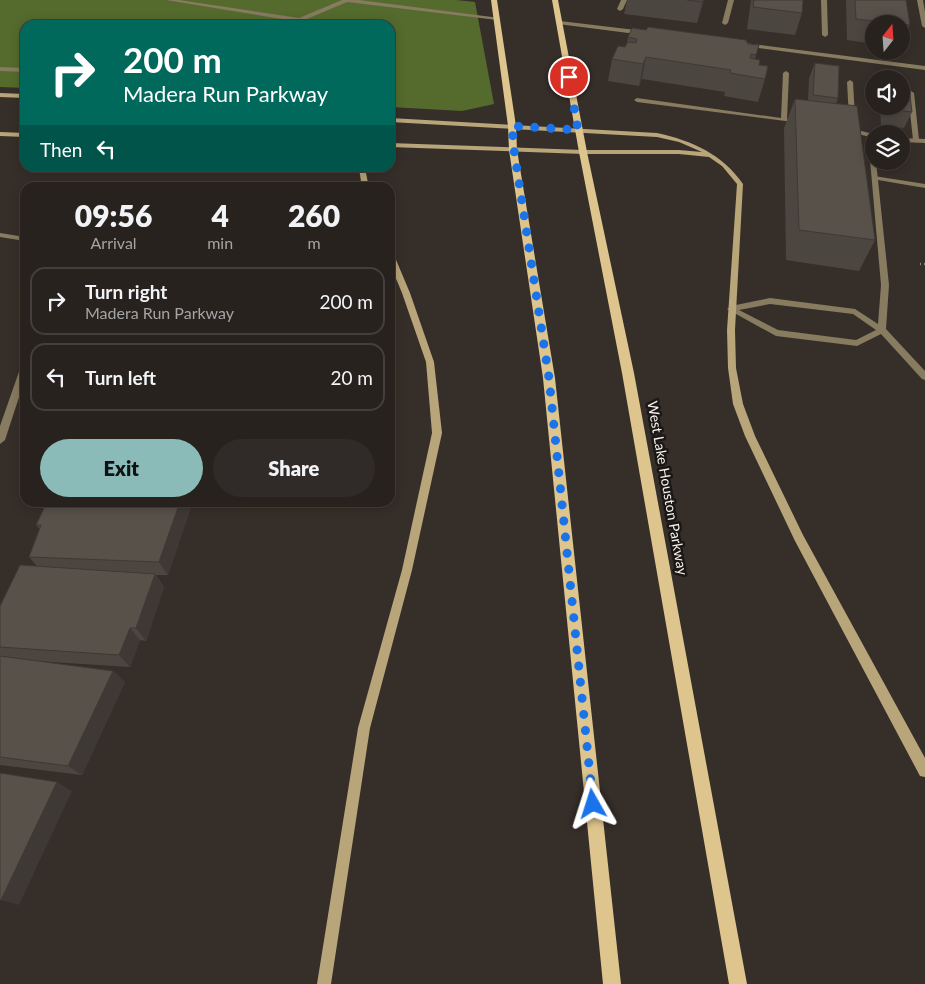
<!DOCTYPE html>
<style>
:root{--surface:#28221f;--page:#302a28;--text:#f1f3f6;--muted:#a5a4a4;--line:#443f3d;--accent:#8bbbb9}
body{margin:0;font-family:Lato,sans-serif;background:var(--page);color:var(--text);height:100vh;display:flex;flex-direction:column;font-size:19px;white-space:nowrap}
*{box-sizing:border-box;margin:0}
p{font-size:16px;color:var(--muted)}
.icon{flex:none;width:28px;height:28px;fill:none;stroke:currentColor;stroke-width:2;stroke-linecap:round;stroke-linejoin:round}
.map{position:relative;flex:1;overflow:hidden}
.panel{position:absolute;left:20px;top:182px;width:375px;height:325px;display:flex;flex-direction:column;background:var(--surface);border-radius:15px;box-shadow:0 2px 12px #0003,0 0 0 1px var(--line)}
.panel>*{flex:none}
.banner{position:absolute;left:20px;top:20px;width:375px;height:152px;border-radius:15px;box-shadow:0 2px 12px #0003,0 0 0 1px var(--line);background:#00695c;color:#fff;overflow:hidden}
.needle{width:32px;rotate:17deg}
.buttons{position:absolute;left:865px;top:15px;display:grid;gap:10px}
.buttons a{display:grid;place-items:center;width:45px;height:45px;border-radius:50%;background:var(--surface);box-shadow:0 2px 12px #0003,0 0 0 1px var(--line);font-size:25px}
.pin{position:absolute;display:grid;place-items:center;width:42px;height:42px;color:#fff;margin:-21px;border:2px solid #fff;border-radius:50%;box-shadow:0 1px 5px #0007}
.me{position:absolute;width:55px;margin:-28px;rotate:354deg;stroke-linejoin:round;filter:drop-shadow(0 0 4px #0008)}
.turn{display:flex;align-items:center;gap:18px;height:105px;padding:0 20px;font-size:22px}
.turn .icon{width:65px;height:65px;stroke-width:2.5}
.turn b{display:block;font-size:35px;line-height:42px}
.then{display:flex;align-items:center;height:48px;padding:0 20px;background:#0003;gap:10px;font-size:19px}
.eta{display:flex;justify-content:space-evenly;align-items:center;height:85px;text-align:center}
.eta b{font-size:30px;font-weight:800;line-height:35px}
.cta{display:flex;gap:10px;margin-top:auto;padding:10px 20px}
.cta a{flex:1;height:58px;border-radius:30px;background:var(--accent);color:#111;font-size:20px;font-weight:800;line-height:58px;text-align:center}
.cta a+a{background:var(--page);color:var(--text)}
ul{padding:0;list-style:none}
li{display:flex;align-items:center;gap:15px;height:68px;margin:0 10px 8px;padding:0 10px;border:2px solid var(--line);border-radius:15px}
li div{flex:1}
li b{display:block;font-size:19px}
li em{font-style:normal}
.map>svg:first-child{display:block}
.forest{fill:#546b2d}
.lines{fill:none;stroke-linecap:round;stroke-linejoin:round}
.path{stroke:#847d78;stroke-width:2.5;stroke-dasharray:1 3;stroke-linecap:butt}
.lane{fill:#877b60;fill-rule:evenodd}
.street{fill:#877b60;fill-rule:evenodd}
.secondary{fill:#b8a57a;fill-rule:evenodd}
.primary{fill:#dec58d;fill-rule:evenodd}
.wall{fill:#4c4640}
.shaded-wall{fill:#3e3934}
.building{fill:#58514a;stroke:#3e3934}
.route{stroke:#1a73e8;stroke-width:9;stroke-dasharray:0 16.2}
.labels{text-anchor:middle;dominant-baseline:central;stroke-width:5;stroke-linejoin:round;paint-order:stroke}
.street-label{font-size:14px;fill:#f9f4f0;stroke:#1b1715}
</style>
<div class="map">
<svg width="925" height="984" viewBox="0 0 925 984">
<rect width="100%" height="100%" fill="#362e29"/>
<path class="forest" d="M 0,0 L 456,0 L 475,2 L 494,104 L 462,111 L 390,107 L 390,25 L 25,25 L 25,88 L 0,87 Z"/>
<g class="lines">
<path class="path" d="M 920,264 L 925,264"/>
<g class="lane">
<path d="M 166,0 L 179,0 L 299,18 L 342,0 L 359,0 L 500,18 L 497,20 L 347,2 L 300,22 Z"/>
<path d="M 621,0 L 627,0 L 623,9 L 620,11 L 617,9 Z"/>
<path d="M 728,0 L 734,0 L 728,23 L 725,25 L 722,23 Z"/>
<path d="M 821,0 L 827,0 L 828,35 L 825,37 L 822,35 Z"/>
<path d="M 917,0 L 923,0 L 925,12 L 925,28 L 922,26 Z"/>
<path d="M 560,21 L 644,31 L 647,33 L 644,35 L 558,24 L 557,23 Z"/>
<path d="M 745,43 L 925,66 L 925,70 L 743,46 L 743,44 Z"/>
<path d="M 0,67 L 25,68 L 25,72 L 0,71 Z"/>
<path d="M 786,71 L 789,73 L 787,119 L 801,121 L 801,123 L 637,102 L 634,100 L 637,98 L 781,118 L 783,73 Z"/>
<path d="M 850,80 L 853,82 L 855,118 L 852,120 L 849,118 L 847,82 Z"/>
<path d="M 911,91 L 914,93 L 919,140 L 916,142 L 913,140 L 908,93 Z"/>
<path d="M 848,128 L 874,134 L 874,138 L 846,131 L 845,130 Z"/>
<path d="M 874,176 L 925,184 L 925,188 L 872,179 L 872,177 Z"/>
</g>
<g class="street">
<path d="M 901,138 L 925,139 L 925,143 L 901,142 Z"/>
<path d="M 874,145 L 874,161 L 876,161 L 889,285 L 886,329 L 925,371 L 925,380 L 922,379 L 881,334 L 857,346 L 776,336 L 727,309 L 731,306 L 770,298 L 855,309 L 878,324 L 881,285 L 870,160 L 871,147 ZM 770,304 L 853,314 L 876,330 L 856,340 L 778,330 L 739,310 Z"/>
<path d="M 0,233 L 25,237 L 25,241 L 0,237 Z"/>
<path d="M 25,363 L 25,379 L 5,440 L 0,444 L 0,426 L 21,366 Z"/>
</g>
<g class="secondary">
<path d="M 0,93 L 25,94 L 25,98 L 0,97 Z"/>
<path d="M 390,118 L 657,133 C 693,141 722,154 743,184 L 735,330 L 736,368 L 743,404 L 755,436 L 803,535 L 925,758 L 925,777 L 920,776 L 795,541 L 745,436 L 733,404 L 728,368 L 727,330 L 737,184 L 722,166 L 709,157 L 679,154 L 583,154 L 390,147 L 390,143 L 583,150 L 679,150 L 702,152 L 679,142 L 657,137 L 390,122 Z"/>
<path d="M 0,132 L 25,133 L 25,137 L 0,136 Z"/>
<path d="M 359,168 L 365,168 L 369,188 L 362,188 Z"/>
<path d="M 390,253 L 394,255 L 410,293 L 434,362 L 442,433 L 412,570 L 370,728 L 331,984 L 317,984 L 358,728 L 402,570 L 432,433 L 426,362 L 402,293 L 390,264 Z"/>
</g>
<g class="primary">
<path d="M 491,0 L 497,0 L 516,126 L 517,150 L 555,378 L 621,984 L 603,984 L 543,378 L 509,150 L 508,126 Z"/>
<path d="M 552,0 L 558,0 L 587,152 L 634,373 L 747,984 L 729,984 L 622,373 L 579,152 Z"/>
</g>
</g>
<g class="wall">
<path d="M 627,0 L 704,0 L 697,23 L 624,14 Z"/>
<path d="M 751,0 L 803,0 L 802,13 L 795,35 L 747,29 Z"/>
<path d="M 846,0 L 906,0 L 910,25 L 901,45 L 901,24 L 874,24 L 874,44 L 847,40 Z"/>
<path d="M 628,37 L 748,44 L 759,45 L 755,59 L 765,79 L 758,102 L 724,96 L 725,92 L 642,79 L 639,86 L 608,81 L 612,59 L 625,47 L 627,42 Z"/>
<path d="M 815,63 L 838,98 L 836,104 L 875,240 L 859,271 L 786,260 L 784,128 L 795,99 L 808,101 L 809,78 Z"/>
<path d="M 880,106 L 901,106 L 912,112 L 904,128 L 881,125 Z"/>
<path d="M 47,502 L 189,502 L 191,507 L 168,575 L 156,575 L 164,587 L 146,641 L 140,640 L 130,667 L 36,661 L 113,671 L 125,682 L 82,775 L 0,765 L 0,606 L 37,566 L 29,557 L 40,529 L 36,525 Z"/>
</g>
<g class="shaded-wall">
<path d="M 703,0 L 704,0 L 697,23 Z"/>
<path d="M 646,57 L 642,79 L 639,86 L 643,64 Z"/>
<path d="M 180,502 L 189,502 L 191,507 L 168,575 L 159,562 Z"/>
<path d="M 155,574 L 164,587 L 146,641 L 136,628 Z"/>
<path d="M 130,628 L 140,640 L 130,667 L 119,655 Z"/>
<path d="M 113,671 L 125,682 L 82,775 L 68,766 Z"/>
<path d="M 57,782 L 72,791 L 19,905 L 1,900 Z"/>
</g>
<g class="building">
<path d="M 687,0 L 703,0 L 702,2 Z"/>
<path d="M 754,0 L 803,0 L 802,13 L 753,7 Z"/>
<path d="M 855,0 L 906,0 L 910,25 L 856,19 Z"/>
<path d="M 648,27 L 746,40 L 748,44 L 759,45 L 756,55 L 751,54 L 750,58 L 760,60 L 759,65 L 768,66 L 765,79 L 730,73 L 731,70 L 646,57 L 643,64 L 612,59 L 618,46 L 625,47 L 628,42 L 636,43 L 637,39 L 628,37 L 632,28 L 646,30 Z"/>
<path d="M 815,63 L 839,66 L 838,98 L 813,95 Z"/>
<path d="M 901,81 L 908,81 L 912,112 L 889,109 L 889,106 L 901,106 Z"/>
<path d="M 795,99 L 857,106 L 875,240 L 799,230 Z"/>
<path d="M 47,502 L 180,502 L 159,562 L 29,557 L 41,525 L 36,525 Z"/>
<path d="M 20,565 L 155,574 L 136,628 L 130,628 L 119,655 L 0,647 L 0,606 Z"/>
<path d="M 0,656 L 113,671 L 68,766 L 0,757 Z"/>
<path d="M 0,773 L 57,782 L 1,900 L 0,900 Z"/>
</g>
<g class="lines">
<path class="route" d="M 569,77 L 578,130 L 512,126 L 514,150 L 549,378 L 593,804"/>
</g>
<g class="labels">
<g class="street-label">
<text transform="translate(668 488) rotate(80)">West Lake Houston Parkway</text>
</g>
</g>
</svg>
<div class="buttons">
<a><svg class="needle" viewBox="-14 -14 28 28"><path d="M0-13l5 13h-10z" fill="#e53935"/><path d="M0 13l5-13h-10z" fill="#a5a4a4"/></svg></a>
<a><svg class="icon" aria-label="sound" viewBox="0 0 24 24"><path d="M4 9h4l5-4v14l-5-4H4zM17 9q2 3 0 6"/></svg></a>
<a><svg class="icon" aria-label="layers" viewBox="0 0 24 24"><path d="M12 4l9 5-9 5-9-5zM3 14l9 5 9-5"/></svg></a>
</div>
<div class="pin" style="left:569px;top:77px;background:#d93025"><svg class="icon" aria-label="arrive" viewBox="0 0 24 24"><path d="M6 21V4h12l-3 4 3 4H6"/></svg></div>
<svg class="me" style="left:593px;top:804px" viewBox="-20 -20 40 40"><path d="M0-17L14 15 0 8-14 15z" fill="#1a73e8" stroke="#fff" stroke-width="4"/></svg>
<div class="banner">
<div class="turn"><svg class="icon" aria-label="right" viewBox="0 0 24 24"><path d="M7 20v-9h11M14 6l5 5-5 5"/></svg><div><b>200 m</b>Madera Run Parkway</div></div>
<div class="then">Then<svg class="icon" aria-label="left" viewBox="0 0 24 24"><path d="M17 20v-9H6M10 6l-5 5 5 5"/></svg></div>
</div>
<section class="panel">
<div class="eta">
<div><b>09:56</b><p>Arrival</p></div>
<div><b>4</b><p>min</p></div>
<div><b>260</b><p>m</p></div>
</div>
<ul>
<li><svg class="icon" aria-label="right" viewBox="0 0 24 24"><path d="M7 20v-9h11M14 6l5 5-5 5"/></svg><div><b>Turn right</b><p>Madera Run Parkway</p></div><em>200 m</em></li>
<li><svg class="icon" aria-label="left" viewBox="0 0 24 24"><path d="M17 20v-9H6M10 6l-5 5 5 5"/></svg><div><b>Turn left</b></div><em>20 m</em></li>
</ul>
<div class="cta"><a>Exit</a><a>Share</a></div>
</section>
</div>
